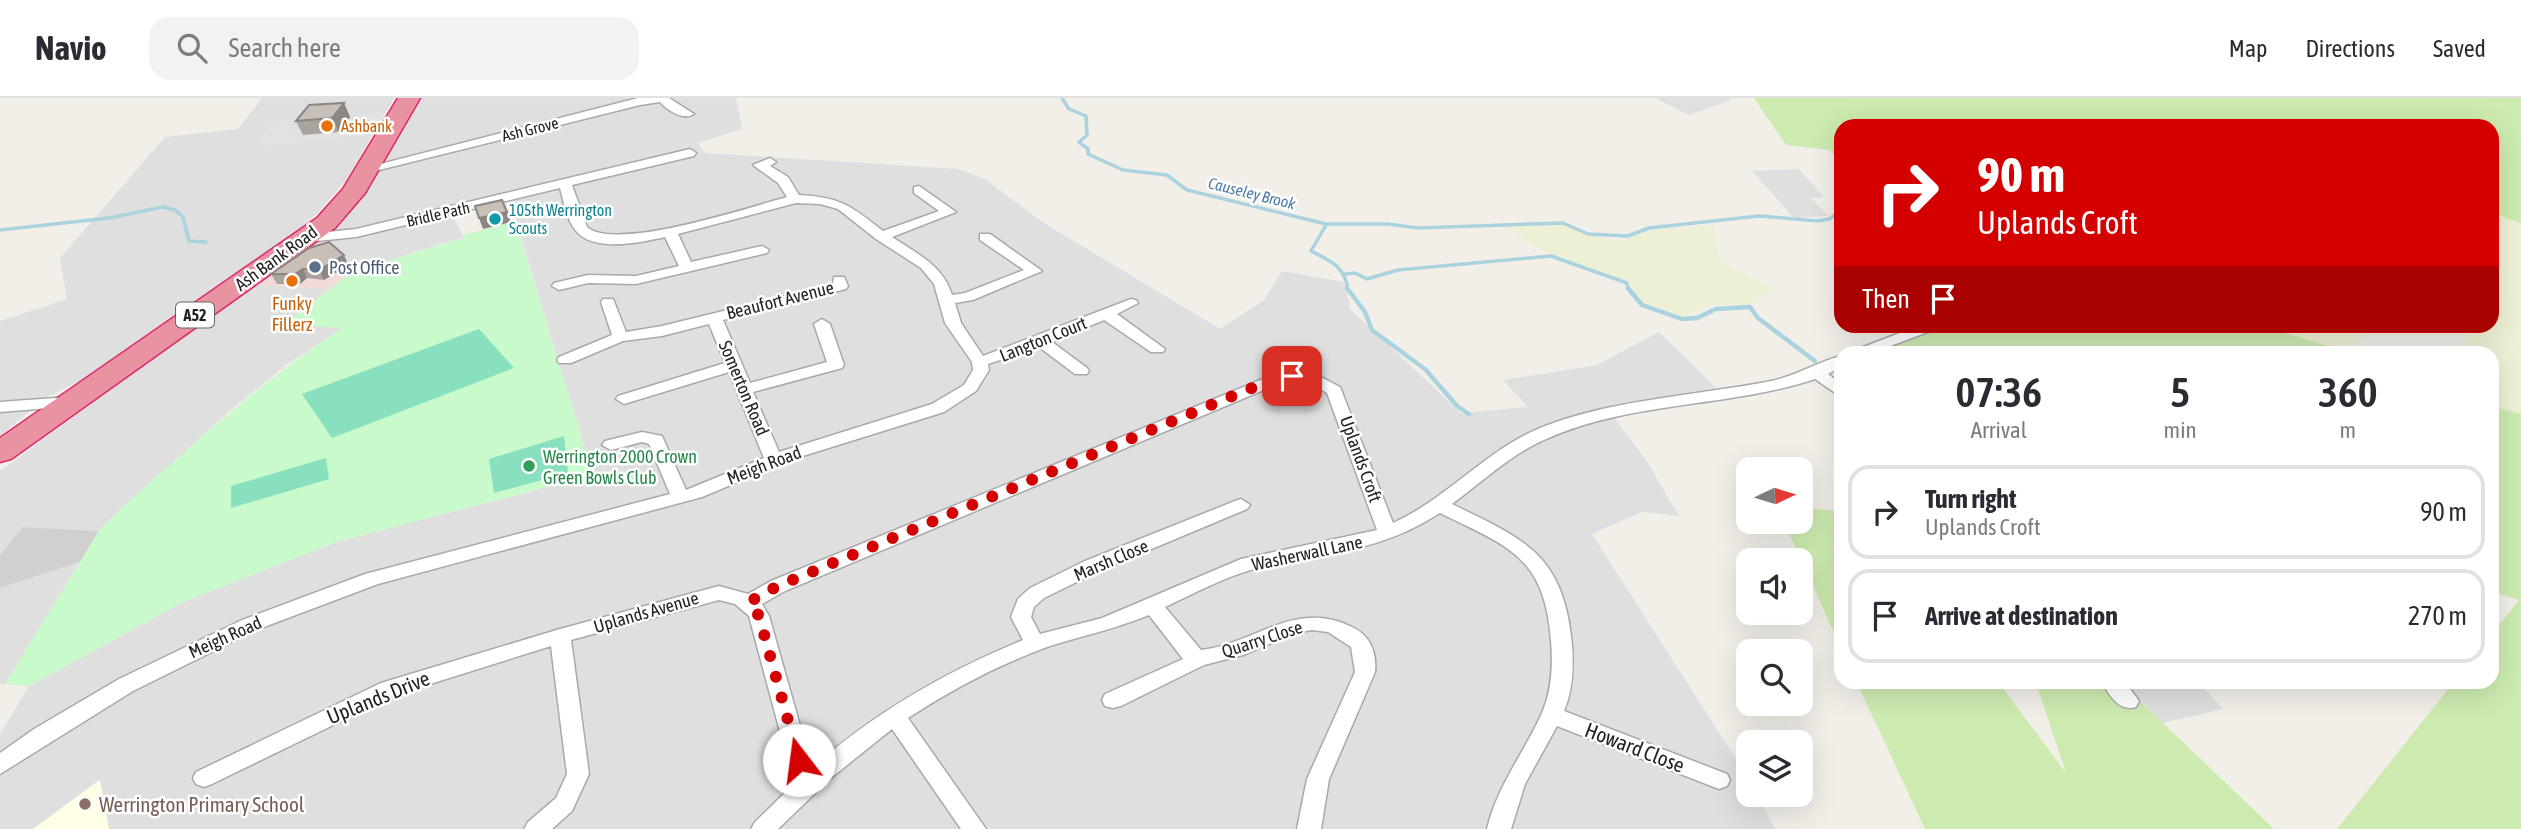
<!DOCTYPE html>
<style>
:root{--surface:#fff;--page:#f2f2f3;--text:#2b2b33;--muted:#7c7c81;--line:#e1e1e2}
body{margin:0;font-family:"Asap Condensed",sans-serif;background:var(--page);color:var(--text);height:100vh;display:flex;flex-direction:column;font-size:26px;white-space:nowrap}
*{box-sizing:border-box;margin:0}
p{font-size:23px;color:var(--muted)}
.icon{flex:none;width:38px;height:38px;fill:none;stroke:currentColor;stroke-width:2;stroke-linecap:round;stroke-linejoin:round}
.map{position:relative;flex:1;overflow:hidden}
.drawer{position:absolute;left:1834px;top:248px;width:665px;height:343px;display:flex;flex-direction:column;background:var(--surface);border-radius:21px;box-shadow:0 7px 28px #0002}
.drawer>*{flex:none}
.banner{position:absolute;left:1834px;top:21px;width:665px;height:214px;border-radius:21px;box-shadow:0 7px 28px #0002;background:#d40000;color:#fff;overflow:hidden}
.needle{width:46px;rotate:86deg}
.buttons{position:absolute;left:1736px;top:359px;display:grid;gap:14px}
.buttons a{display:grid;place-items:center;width:77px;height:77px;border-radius:14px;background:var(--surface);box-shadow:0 7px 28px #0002;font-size:35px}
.pin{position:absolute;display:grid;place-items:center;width:60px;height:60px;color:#fff;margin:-30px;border-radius:14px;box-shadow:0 4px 10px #0006}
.me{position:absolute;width:77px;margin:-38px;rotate:345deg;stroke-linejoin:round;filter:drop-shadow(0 0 5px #0008)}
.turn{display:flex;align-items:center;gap:24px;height:147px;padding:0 28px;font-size:32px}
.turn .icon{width:91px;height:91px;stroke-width:2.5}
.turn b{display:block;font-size:49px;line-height:60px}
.then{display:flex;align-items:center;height:66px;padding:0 28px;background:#0003;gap:14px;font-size:26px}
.eta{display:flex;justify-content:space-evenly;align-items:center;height:119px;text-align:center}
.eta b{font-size:42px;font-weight:600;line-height:49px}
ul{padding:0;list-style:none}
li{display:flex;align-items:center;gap:21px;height:94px;margin:0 14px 10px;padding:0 14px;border:4px solid var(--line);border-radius:21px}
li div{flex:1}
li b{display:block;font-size:26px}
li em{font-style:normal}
header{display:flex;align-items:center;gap:42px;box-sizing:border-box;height:98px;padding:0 35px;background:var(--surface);border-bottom:2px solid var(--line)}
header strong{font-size:33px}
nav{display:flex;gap:38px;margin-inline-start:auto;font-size:24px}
.search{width:490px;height:63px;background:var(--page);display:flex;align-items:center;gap:18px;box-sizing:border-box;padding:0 24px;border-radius:21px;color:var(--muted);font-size:26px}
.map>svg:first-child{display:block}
.residential{fill:#e0dfdf}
.commercial{fill:#f2dad9}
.education{fill:#ffffe5}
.religious{fill:#d0d0d0}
.farmland{fill:#eef0d5}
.grass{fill:#cdebb0}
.park{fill:#c8facc}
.pitch{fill:#88e0be}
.parking{fill:#e2e2e2}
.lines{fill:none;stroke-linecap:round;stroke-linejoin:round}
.stream-far1{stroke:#aad3df;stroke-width:3.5}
.stream{stroke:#aad3df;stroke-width:4.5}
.street-casing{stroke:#a9a9a9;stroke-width:3}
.highway-casing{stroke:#dc2a67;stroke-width:3}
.street{fill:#fff;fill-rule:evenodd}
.highway{fill:#e892a2;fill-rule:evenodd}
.wall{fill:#aba49e}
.shaded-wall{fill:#8b8681}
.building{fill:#c7bfb8;stroke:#8b8681;stroke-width:2}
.route{stroke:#d40000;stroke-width:12;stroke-dasharray:0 21.6}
.food-dot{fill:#e8710a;stroke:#fff;stroke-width:2.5}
.culture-dot{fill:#0f9aa8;stroke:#fff;stroke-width:2.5}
.service-dot{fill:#5c6f8a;stroke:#fff;stroke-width:2.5}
.leisure-dot{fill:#2e9e5b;stroke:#fff;stroke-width:2.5}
.education-dot{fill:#8d6e63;stroke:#fff;stroke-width:2.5}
.labels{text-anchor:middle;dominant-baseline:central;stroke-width:5;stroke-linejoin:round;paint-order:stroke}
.far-food-label{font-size:16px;fill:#c56008;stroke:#fff;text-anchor:start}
.far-street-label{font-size:16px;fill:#222;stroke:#fff}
.far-water-label{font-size:16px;font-style:italic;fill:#4a7aab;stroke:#fff}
.far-culture-label{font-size:16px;fill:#0d838f;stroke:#fff;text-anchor:start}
.shield{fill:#fff;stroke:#646464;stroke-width:2}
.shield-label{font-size:16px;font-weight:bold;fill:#222}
.street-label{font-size:18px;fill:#222;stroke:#fff}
.service-label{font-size:18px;fill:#4e5e75;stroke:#fff;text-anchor:start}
.food-label{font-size:18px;fill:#c56008;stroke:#fff}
.leisure-label{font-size:18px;fill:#27864d;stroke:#fff;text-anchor:start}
.near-street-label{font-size:21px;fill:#222;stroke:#fff}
.near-education-label{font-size:21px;fill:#785e54;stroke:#fff;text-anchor:start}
</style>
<header>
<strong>Navio</strong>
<div class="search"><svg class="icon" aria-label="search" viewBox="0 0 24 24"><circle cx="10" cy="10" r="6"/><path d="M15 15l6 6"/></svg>Search here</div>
<nav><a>Map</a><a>Directions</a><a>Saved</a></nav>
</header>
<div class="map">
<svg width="2521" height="731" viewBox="0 0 2521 731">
<rect width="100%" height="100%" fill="#f2efe9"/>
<g class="residential">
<path d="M 262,0 L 394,0 L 346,82 L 319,114 L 280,147 L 93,277 L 48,298 L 0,338 L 0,223 L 67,201 L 60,160 L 165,39 L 238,31 Z"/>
<path d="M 422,0 L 736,0 L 742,31 L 698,45 L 705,55 L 959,71 L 986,82 L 1044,125 L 1220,231 L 1264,202 L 1282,173 L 1344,184 L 1351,212 L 1461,315 L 1528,309 L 1503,282 L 1597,267 L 1659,234 L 1717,291 L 1608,312 L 1646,362 L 1679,418 L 1642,414 L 1592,436 L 1748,680 L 1748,696 L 1758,697 L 1775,731 L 109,731 L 99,682 L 33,731 L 0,731 L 0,636 L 29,588 L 183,504 L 336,444 L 593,377 L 507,94 L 447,109 L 464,139 L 352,174 L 343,160 L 321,144 L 337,131 L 365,95 Z"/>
<path d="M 1655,0 L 1728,0 L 1731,2 L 1689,17 Z"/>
<path d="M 1799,71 L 1824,99 L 1811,100 L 1828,118 L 1794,120 L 1752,73 Z"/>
<path d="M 254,187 L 330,191 L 286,226 L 343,230 L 285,268 L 233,310 L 99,433 L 24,429 L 0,457 L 0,373 Z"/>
<path d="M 80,464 L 5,586 L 0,587 L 0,490 Z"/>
<path d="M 2123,585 L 2199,585 L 2223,611 L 2163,625 Z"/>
</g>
<path class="commercial" d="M 321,144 L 343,160 L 352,174 L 330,191 L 254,187 Z"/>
<path class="education" d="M 100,682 L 109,731 L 33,731 Z"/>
<path class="religious" d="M 23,429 L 99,433 L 80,464 L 0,490 L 0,457 Z"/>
<g class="farmland">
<path d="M 2492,115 L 2521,125 L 2521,316 L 2492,308 L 2492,256 L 2452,256 L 2478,228 L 2492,228 Z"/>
<path d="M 1561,127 L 1618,144 L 1650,132 L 1714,127 L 1720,164 L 1776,191 L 1749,207 L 1710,207 L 1684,219 L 1644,205 L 1630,191 L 1629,184 L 1546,155 L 1505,129 Z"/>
<path d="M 2260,228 L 2354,228 L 2367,233 L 2348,254 Z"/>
</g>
<g class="grass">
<path d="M 1754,0 L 2521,0 L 2521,125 L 2492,115 L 2492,28 L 1841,28 L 1841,64 L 1829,52 L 1786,47 Z"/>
<path d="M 1948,228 L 2260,228 L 2353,255 L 1871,255 Z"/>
<path d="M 2492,308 L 2521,316 L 2521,731 L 2337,731 L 2453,585 L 2492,584 L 2492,536 L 2519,502 L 2492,494 Z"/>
<path d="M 1801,410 L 1841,413 L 1841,550 L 1784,424 L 1801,424 Z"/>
<path d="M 1857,585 L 1999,585 L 2066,675 L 2036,585 L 2100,585 L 2121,607 L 2140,603 L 2274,731 L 1925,731 Z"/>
</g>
<path class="park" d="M 515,123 L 593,377 L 336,444 L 183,504 L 29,588 L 5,586 L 99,433 L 113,418 C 187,351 259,285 342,230 L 285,226 L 352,174 L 463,140 L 463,137 Z"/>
<g class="pitch">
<path d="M 479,231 L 514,270 L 332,340 L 302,296 Z"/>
<path d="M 564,338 L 568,375 L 494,395 L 489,361 Z"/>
<path d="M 326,360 L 329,381 L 231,410 L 231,388 Z"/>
</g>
<path class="parking" d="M 385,13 L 371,36 L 261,49 L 267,43 L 258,43 L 267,32 L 267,25 L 277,25 L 281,21 L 290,20 L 288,24 L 294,24 L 288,33 L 300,32 L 296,38 L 346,34 L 358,17 Z"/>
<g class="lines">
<g class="stream-far1">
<path d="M 1062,0 L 1069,11 L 1086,18 L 1087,37 L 1079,44 L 1088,51 L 1088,56 L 1123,72 L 1167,77 L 1187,92 L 1326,126 L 1388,126 L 1418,130 L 1563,125 L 1588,136 L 1628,138 L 1649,130 L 1759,118 L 1818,123 L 1829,121 L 1841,113"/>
<path d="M 1326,127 L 1311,153 C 1331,163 1344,168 1348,191"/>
<path d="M 0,132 L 109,120 L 163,109 L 175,112 L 183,119 L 189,143 L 206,144"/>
<path d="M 1345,176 L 1355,175 L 1367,181 L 1398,172 L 1551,158 L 1627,185 L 1628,191"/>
</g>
<g class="stream">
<path d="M 1347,190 L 1365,214 L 1372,232 L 1426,272 L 1457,308 L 1469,316"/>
<path d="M 1628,190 L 1642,207 L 1682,221 L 1697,220 L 1716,211 L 1750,209 L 1758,220 L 1815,263"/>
</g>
<defs>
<g id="street">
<path d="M 638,0 L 669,0 L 694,16 C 684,23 668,13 660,4 L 640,7 L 367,75 L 361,71 Z"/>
<path d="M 690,51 L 696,55 L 694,58 L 572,87 L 587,129 C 615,154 750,109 787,99 L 778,85 L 753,67 L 770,60 L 776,64 L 770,68 L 788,79 L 799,97 C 841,99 851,108 883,133 L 939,113 L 914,95 L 914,89 L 919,88 L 956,114 L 892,139 C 916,155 943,167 952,197 L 965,195 L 1024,172 L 980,142 L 980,136 L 990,136 L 1042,173 L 973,202 L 955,205 L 961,225 L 983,258 L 1131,201 L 1136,202 L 1138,205 L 1117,216 L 1165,251 L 1163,254 L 1151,254 L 1104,222 L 1052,244 L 1087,270 L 1089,273 L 1087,276 L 1075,276 L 1039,249 L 988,266 L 989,272 L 976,293 L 944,314 L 790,362 L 702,399 L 378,486 L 256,532 L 133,593 L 0,676 L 0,655 L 34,631 L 119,581 L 242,522 L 365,476 L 670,396 L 649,346 L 642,344 L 611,352 L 602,347 L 605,343 L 642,334 L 662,338 L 686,392 L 764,360 L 729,274 L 624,306 L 616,301 L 618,298 L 725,265 L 709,226 L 662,238 L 623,243 L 571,265 L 559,265 L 557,262 L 559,259 L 612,237 L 601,204 L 603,201 L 613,201 L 626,234 L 662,228 L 833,186 L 834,179 L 844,179 L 848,188 L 846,191 L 723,222 L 750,285 L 827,264 L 814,226 L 822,221 L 830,226 L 844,267 L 842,270 L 753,294 L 779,354 L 932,306 L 964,287 L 973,272 L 972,264 L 945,225 L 934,186 L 921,170 L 876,141 L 838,111 L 820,106 L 796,105 L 678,136 L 691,164 L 762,148 L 769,152 L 767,155 L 636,186 L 588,185 L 559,192 L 552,188 L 554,185 L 588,177 L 636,178 L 679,168 L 665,139 C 642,144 599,154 579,136 C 567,125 564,105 560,90 L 356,139 L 307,144 L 300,140 L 307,136 L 356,131 Z"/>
<path d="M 1918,228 L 1939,228 L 1936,231 L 1869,256 L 1845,256 Z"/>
<path d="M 1841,258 L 1841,269 L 1828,276 L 1841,286 L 1841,299 L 1815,281 C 1728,310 1628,303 1544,342 C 1510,357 1482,384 1452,406 C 1521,440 1561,454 1571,538 C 1574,564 1574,589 1564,613 L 1727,676 L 1730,682 L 1727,688 L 1719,691 L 1557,628 L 1525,686 L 1511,731 L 1487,731 C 1497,688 1524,655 1542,615 C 1552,592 1553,567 1551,542 C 1544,458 1509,449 1440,415 C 1377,455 1334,452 1265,468 C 1230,476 1197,494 1165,509 L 1201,552 C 1257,545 1294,501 1352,529 C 1370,537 1377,555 1375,574 L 1329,681 L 1321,731 L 1297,731 L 1307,681 L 1355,574 L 1351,549 L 1328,534 L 1312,532 L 1295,535 L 1243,557 L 1204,567 L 1121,608 L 1113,610 L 1105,608 L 1102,602 L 1105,596 L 1183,561 L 1149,517 C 1115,531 1081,538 1047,549 C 998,567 951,592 908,620 L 986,731 L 961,731 L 892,631 L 831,680 L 778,731 L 751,731 L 755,724 L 794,686 L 749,518 L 735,506 L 719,502 L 571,542 L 589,676 L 572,713 L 552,731 L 524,731 L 528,724 L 556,700 L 567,676 L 551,548 L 395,597 L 212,686 L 204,689 L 196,686 L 193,680 L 196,674 L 381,585 L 560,531 L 719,488 L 748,496 L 771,483 L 1275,276 L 1313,275 L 1340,289 L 1393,425 C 1444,402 1481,358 1531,334 C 1601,302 1695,298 1771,283 C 1796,278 1817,264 1841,258 ZM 1283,284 L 1310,285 L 1327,295 L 1377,432 L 1241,461 L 1102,520 L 1040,536 L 1031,519 L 1034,509 L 1044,500 L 1099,473 L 1247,411 L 1250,407 L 1241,401 L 1235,403 L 1085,463 L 1030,490 L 1018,501 L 1011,519 L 1023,542 C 945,574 874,615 812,670 L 769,518 L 762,506 L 785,493 Z"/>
<path d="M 69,299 L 75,300 L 77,304 L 75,308 L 0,314 L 0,304 Z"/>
<path d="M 2102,584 L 2125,584 L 2139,603 L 2136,609 C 2119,614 2109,597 2102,584 Z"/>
</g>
<path id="highway" d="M 398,0 L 420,0 L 365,95 L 335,130 L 11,361 L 0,364 L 0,340 L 317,120 L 343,91 Z"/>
</defs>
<use href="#street" class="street-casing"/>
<use href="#highway" class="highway-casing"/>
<use href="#street" class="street"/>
<use href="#highway" class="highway"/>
</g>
<g class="wall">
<path d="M 344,5 L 350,19 L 339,34 L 303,37 L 296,23 Z"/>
<path d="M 309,150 L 348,167 L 324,182 L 307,180 L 300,186 L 277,186 L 271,176 Z"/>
</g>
<g class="shaded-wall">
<path d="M 344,5 L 350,19 L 339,34 L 332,20 Z"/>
<path d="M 507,114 L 511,124 L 483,131 L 479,120 Z"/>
<path d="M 344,157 L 348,167 L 324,182 L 319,172 Z"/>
<path d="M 303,171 L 307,180 L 300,186 L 295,176 Z"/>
</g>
<g class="building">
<path d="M 344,5 L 332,20 L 296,23 L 309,7 Z"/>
<path d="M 502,102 L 507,114 L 479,120 L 475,108 Z"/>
<path d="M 329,144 L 344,157 L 319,172 L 303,171 L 295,176 L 271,176 L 309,150 Z"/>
</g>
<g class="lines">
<path class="route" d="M 799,662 L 759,518 L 749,504 L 778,488 L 1271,282 L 1292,278"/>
</g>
<g class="food-dot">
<circle cx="327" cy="28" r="7"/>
<circle cx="292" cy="183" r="7"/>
</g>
<circle class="culture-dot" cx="495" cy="121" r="7"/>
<circle class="service-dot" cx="315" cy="169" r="7"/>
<circle class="leisure-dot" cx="529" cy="368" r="7"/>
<circle class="education-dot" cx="85" cy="706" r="7"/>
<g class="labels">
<g class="far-food-label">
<text x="341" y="28">Ashbank</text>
</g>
<g class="far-street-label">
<text transform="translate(530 31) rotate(-14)">Ash Grove</text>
<text transform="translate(438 116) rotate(-13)">Bridle Path</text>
</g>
<g class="far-water-label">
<text transform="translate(1252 95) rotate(14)">Causeley Brook</text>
</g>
<g class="far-culture-label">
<text x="509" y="112">105th Werrington<tspan x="509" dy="18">Scouts</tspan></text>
</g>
<rect class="shield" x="176" y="204.5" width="38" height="25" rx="5"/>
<g class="shield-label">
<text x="195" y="217">A52</text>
</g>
<g class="street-label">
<text transform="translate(276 160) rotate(-36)">Ash Bank Road</text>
<text transform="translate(780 202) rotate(-14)">Beaufort Avenue</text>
<text transform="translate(1043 241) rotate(-22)">Langton Court</text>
<text transform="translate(744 290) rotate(67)">Somerton Road</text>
<text transform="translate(1361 361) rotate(70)">Uplands Croft</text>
<text transform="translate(764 367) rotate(-21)">Meigh Road</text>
<text transform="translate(1307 455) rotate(-12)">Washerwall Lane</text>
<text transform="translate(1111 462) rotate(-23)">Marsh Close</text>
<text transform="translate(646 514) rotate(-16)">Uplands Avenue</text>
<text transform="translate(225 539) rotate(-24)">Meigh Road</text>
<text transform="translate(1262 541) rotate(-18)">Quarry Close</text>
</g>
<g class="service-label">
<text x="329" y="169">Post Office</text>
</g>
<g class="food-label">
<text x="292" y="205">Funky<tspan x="292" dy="21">Fillerz</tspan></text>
</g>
<g class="leisure-label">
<text x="543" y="358">Werrington 2000 Crown<tspan x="543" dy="21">Green Bowls Club</tspan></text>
</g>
<g class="near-street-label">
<text transform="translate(378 599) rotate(-22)">Uplands Drive</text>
<text transform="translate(1635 649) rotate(21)">Howard Close</text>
</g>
<g class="near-education-label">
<text x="99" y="706">Werrington Primary School</text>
</g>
</g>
</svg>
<div class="buttons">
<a><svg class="needle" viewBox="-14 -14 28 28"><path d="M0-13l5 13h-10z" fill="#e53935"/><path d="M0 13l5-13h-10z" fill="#7c7c81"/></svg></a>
<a><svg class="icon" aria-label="sound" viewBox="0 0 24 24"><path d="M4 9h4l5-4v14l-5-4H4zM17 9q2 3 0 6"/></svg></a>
<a><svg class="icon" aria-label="search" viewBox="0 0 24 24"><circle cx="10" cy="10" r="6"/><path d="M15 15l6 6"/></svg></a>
<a><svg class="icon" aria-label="layers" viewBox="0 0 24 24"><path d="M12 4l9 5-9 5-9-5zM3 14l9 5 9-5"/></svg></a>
</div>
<div class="pin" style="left:1292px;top:278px;background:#d93025"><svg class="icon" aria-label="arrive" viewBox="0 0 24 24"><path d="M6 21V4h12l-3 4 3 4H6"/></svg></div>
<svg class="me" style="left:799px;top:662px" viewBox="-20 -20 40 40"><circle r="19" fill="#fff"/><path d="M0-13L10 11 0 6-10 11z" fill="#d40000"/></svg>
<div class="banner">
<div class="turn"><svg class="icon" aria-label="right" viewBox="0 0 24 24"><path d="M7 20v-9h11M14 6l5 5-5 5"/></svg><div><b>90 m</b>Uplands Croft</div></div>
<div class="then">Then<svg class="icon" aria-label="arrive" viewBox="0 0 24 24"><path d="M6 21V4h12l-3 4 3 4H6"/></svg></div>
</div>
<section class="drawer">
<div class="eta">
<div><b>07:36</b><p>Arrival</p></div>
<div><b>5</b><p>min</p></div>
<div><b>360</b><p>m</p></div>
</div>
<ul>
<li><svg class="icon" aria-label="right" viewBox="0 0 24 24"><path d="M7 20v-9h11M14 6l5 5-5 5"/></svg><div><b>Turn right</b><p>Uplands Croft</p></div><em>90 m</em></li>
<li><svg class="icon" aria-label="arrive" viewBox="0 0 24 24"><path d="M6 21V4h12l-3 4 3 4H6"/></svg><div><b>Arrive at destination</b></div><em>270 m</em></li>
</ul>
</section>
</div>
